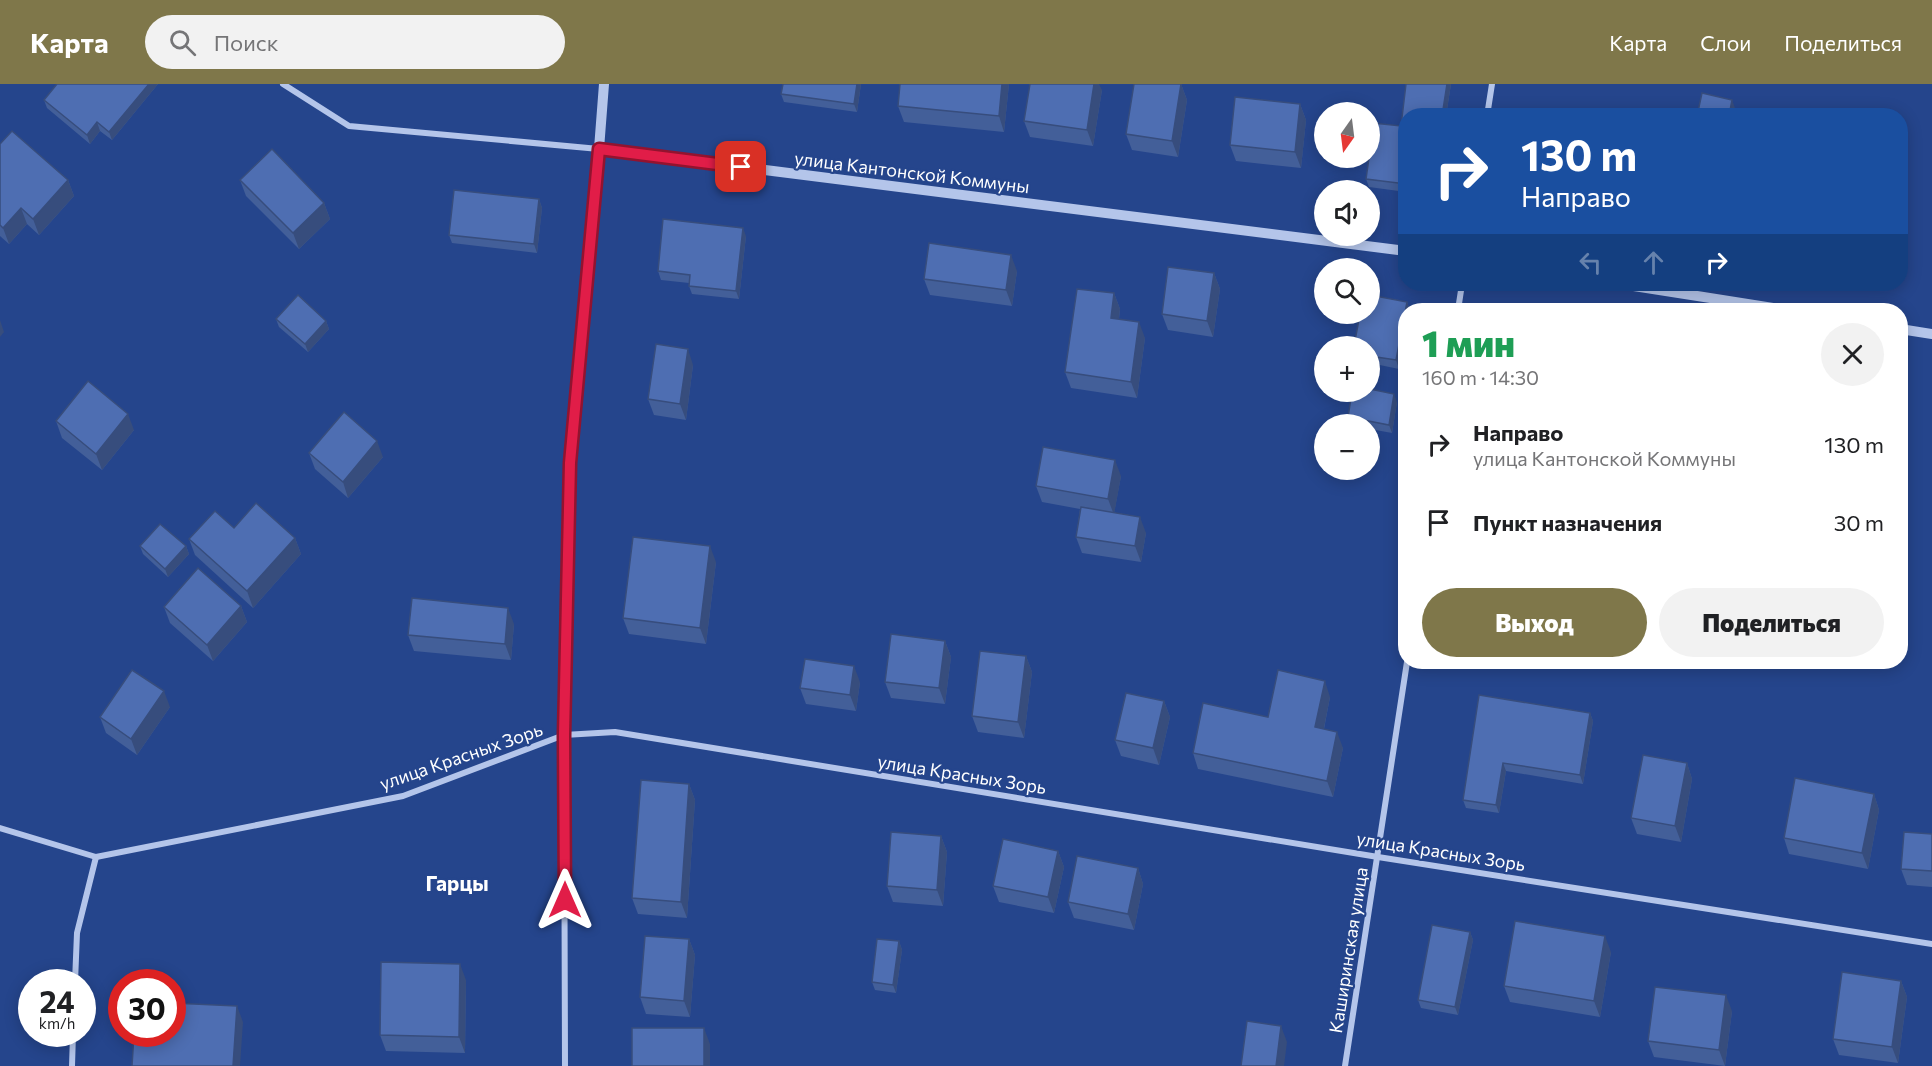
<!DOCTYPE html>
<html lang="ru">
<meta charset="utf-8">
<style>
:root{--surface:#fff;--page:#f2f2f2;--text:#202124;--muted:#757577;--accent:#7f774a}
body{margin:0;font-family:Commissioner,sans-serif;background:var(--page);color:var(--text);height:100vh;display:flex;flex-direction:column;font-size:22px;white-space:nowrap}
*{box-sizing:border-box;margin:0}
p{font-size:20px;color:var(--muted)}
.icon{flex:none;width:33px;height:33px;fill:none;stroke:currentColor;stroke-width:2;stroke-linecap:round;stroke-linejoin:round}
.map{position:relative;flex:1;overflow:hidden}
.panel{position:absolute;left:1398px;top:219px;width:510px;height:366px;display:flex;flex-direction:column;background:var(--surface);border-radius:24px;box-shadow:0 3px 15px #0003}
.panel>*{flex:none}
.guide{position:absolute;left:1398px;top:24px;width:510px;height:183px;border-radius:24px;box-shadow:0 3px 15px #0003;background:#1a4fa0;color:#fff;overflow:hidden}
.needle{width:39px;rotate:194deg}
.fabs{position:absolute;left:1314px;top:18px;display:grid;gap:12px}
.fabs a{display:grid;place-items:center;width:66px;height:66px;border-radius:50%;background:var(--surface);box-shadow:0 3px 15px #0003;font-size:30px}
.speed{position:absolute;left:18px;top:885px;display:flex;gap:12px;font-size:30px;font-weight:700;text-align:center}
.speed>*{display:grid;place-content:center;width:78px;height:78px;border-radius:50%;background:var(--surface);box-shadow:0 3px 15px #0003;line-height:1}
.speed small{font-size:15px;font-weight:400}
.speed .limit{border:9px solid #d22;background:#fff;color:#111}
.pin{position:absolute;display:grid;place-items:center;width:51px;height:51px;color:#fff;margin:-26px;border-radius:12px;box-shadow:0 3px 9px #0006}
.me{position:absolute;width:66px;margin:-33px;rotate:0deg;stroke-linejoin:round;filter:drop-shadow(0 0 4px #0008)}
.turn{display:flex;align-items:center;gap:21px;height:126px;padding:0 24px;font-size:27px}
.turn .icon{width:78px;height:78px;stroke-width:2.5}
.turn b{display:block;font-size:42px;line-height:51px}
.lanes{display:flex;align-items:center;height:57px;padding:0 24px;background:#0003;justify-content:center;gap:30px;direction:ltr}
.lanes .off{opacity:.35}
.round{display:grid;place-items:center;flex:none;width:63px;height:63px;border-radius:32px;background:var(--page)}
.overview{display:flex;align-items:center;justify-content:space-between;height:102px;padding:0 24px}
h1{font-size:36px;font-weight:800;line-height:45px;color:#1e9e55}
.primary-button{display:flex;gap:12px;margin-top:auto;padding:12px 24px}
.primary-button a{flex:1;height:69px;border-radius:36px;background:var(--accent);color:#fff;font-size:24px;font-weight:800;line-height:69px;text-align:center}
.primary-button a+a{background:var(--page);color:var(--text)}
ul{padding:0;list-style:none}
li{display:flex;align-items:center;gap:18px;height:78px;padding:0 24px}
li div{flex:1}
li b{display:block;font-size:22px}
li em{font-style:normal}
header{display:flex;align-items:center;gap:36px;box-sizing:border-box;height:84px;padding:0 30px;background:var(--accent);color:#fff}
header strong{font-size:28px}
nav{display:flex;gap:33px;margin-inline-start:auto;font-size:21px}
.search{width:420px;height:54px;background:var(--page);display:flex;align-items:center;gap:15px;box-sizing:border-box;padding:0 21px;border-radius:33px;color:var(--muted);font-size:22px}
.map>svg:first-child{display:block}
.lines{fill:none;stroke-linecap:round;stroke-linejoin:round}
.minor{stroke:#b4c5ea;stroke-width:6}
.tertiary{stroke:#b4c5ea;stroke-width:10}
.wall{fill:#435f99}
.shaded-wall{fill:#374d7d}
.building{fill:#4e6eb2;stroke:#374d7d;stroke-width:1.5}
.route-casing{stroke:#92132f;stroke-width:15}
.route{stroke:#e11d48;stroke-width:10}
.labels{text-anchor:middle;dominant-baseline:central;stroke-width:4.5;stroke-linejoin:round;paint-order:stroke}
.street-label{font-size:18px;fill:#fff;stroke:#25458c}
.quarter-label{font-size:21px;font-weight:bold;fill:#fff;stroke:#25458c}
</style>
<header>
<strong>Карта</strong>
<div class="search"><svg class="icon" aria-label="search" viewBox="0 0 24 24"><circle cx="10" cy="10" r="6"/><path d="M15 15l6 6"/></svg>Поиск</div>
<nav><a>Карта</a><a>Слои</a><a>Поделиться</a></nav>
</header>
<div class="map">
<svg width="1932" height="982" viewBox="0 0 1932 982">
<rect width="100%" height="100%" fill="#25458c"/>
<g class="lines">
<g class="minor">
<path d="M 283,0 L 349,42 L 599,65 L 570,379 L 564,651 L 565,982"/>
<path d="M 1487,32 L 1492,0"/>
<path d="M 1458,226 L 1462,200"/>
<path d="M 0,744 L 96,773 L 403,712 L 564,651 L 615,648 L 1378,773 L 1932,860"/>
<path d="M 75,898 L 77,849 L 96,773"/>
<path d="M 72,982 L 73,950"/>
<path d="M 1345,982 L 1407,578"/>
</g>
<g class="tertiary">
<path d="M 604,0 L 599,65 L 1406,167"/>
<path d="M 1621,200 L 1786,226"/>
<path d="M 1900,245 L 1932,250"/>
</g>
</g>
<g class="wall">
<path d="M 57,0 L 158,0 L 112,56 L 100,47 L 90,60 L 47,24 L 44,16 Z"/>
<path d="M 783,0 L 861,0 L 857,28 L 784,18 L 781,10 Z"/>
<path d="M 1009,0 L 1004,48 L 904,38 L 898,22 Z"/>
<path d="M 1181,0 L 1187,16 L 1178,73 L 1132,66 L 1126,50 Z"/>
<path d="M 1406,0 L 1451,0 L 1446,32 L 1406,32 L 1406,108 L 1369,103 L 1366,95 L 1369,74 L 1370,74 L 1373,39 L 1401,42 Z"/>
<path d="M 1102,6 L 1093,62 L 1030,53 L 1024,37 Z"/>
<path d="M 1300,20 L 1306,36 L 1301,84 L 1236,77 L 1230,61 Z"/>
<path d="M 0,60 L 68,96 L 74,112 L 39,151 L 27,140 L 9,160 L 0,152 Z"/>
<path d="M 240,96 L 324,119 L 330,135 L 299,165 L 246,112 Z"/>
<path d="M 539,115 L 542,124 L 537,169 L 452,159 L 449,151 Z"/>
<path d="M 746,152 L 739,215 L 692,210 L 689,202 L 689,199 L 661,196 L 658,187 Z"/>
<path d="M 1017,187 L 1012,222 L 930,211 L 924,195 Z"/>
<path d="M 1214,189 L 1220,205 L 1213,253 L 1168,246 L 1162,230 Z"/>
<path d="M 1114,209 L 1120,225 L 1119,235 L 1145,254 L 1137,314 L 1071,304 L 1065,288 Z"/>
<path d="M 1407,218 L 1410,226 L 1406,226 L 1406,252 L 1399,285 L 1370,279 L 1370,262 Z"/>
<path d="M 276,235 L 326,237 L 329,245 L 308,268 L 279,243 Z"/>
<path d="M 693,281 L 686,336 L 654,331 L 648,315 Z"/>
<path d="M 1397,318 L 1392,349 L 1370,345 L 1370,340 L 1350,340 L 1348,333 Z"/>
<path d="M 56,337 L 134,346 L 102,386 L 62,354 Z"/>
<path d="M 309,369 L 383,373 L 348,414 L 315,385 Z"/>
<path d="M 1121,392 L 1114,429 L 1146,449 L 1141,478 L 1082,469 L 1076,453 L 1080,425 L 1042,418 L 1036,402 Z"/>
<path d="M 234,444 L 295,454 L 301,470 L 253,524 L 195,471 L 189,455 Z"/>
<path d="M 140,462 L 186,462 L 189,470 L 168,493 L 143,470 Z"/>
<path d="M 716,478 L 706,560 L 629,550 L 623,534 Z"/>
<path d="M 241,522 L 247,538 L 213,577 L 170,539 L 164,523 Z"/>
<path d="M 514,540 L 511,576 L 414,567 L 408,551 Z"/>
<path d="M 945,557 L 951,573 L 945,620 L 891,614 L 885,598 Z"/>
<path d="M 1026,572 L 1032,588 L 1024,654 L 978,648 L 972,632 Z"/>
<path d="M 860,598 L 856,627 L 806,620 L 800,604 Z"/>
<path d="M 1479,611 L 1590,629 L 1593,637 L 1583,700 L 1506,687 L 1499,729 L 1466,724 L 1463,716 Z"/>
<path d="M 1330,613 L 1324,645 L 1343,664 L 1333,713 L 1198,685 L 1193,669 L 1268,633 Z"/>
<path d="M 1164,617 L 1170,633 L 1159,681 L 1121,672 L 1115,656 Z"/>
<path d="M 170,623 L 137,671 L 106,649 L 100,633 Z"/>
<path d="M 1687,679 L 1692,695 L 1681,758 L 1637,750 L 1631,734 Z"/>
<path d="M 689,700 L 695,716 L 687,834 L 638,830 L 632,814 Z"/>
<path d="M 1874,710 L 1879,726 L 1868,785 L 1789,770 L 1784,754 Z"/>
<path d="M 1932,750 L 1932,803 L 1907,801 L 1901,785 Z"/>
<path d="M 941,752 L 947,768 L 943,822 L 893,818 L 887,802 Z"/>
<path d="M 1058,767 L 1064,783 L 1054,829 L 999,818 L 993,802 Z"/>
<path d="M 1138,784 L 1143,800 L 1134,846 L 1074,834 L 1068,818 Z"/>
<path d="M 1470,848 L 1473,856 L 1458,931 L 1421,924 L 1418,916 Z"/>
<path d="M 689,855 L 695,871 L 690,933 L 646,930 L 640,913 Z"/>
<path d="M 899,857 L 902,866 L 896,909 L 875,906 L 872,898 Z"/>
<path d="M 1611,868 L 1600,933 L 1510,918 L 1504,902 Z"/>
<path d="M 466,896 L 465,969 L 386,967 L 380,951 Z"/>
<path d="M 1901,897 L 1907,913 L 1898,979 L 1839,971 L 1833,955 Z"/>
<path d="M 1732,927 L 1725,982 L 1654,973 L 1648,957 Z"/>
</g>
<g class="shaded-wall">
<path d="M 149,0 L 158,0 L 112,56 L 109,48 Z"/>
<path d="M 857,0 L 861,0 L 857,28 L 854,20 Z"/>
<path d="M 1002,0 L 1009,0 L 1004,48 L 999,32 Z"/>
<path d="M 1094,0 L 1099,0 L 1102,6 L 1093,62 L 1087,46 Z"/>
<path d="M 1181,0 L 1187,16 L 1178,73 L 1172,57 Z"/>
<path d="M 1447,0 L 1451,0 L 1446,32 L 1442,32 Z"/>
<path d="M 1732,16 L 1738,32 L 1729,32 Z"/>
<path d="M 1300,20 L 1306,36 L 1301,84 L 1295,68 Z"/>
<path d="M 97,38 L 100,47 L 90,60 L 87,51 Z"/>
<path d="M 68,96 L 74,112 L 39,151 L 33,135 Z"/>
<path d="M 539,115 L 542,124 L 537,169 L 534,160 Z"/>
<path d="M 324,119 L 330,135 L 299,165 L 293,149 Z"/>
<path d="M 21,124 L 27,140 L 9,160 L 3,144 Z"/>
<path d="M 743,144 L 746,152 L 739,215 L 736,207 Z"/>
<path d="M 1011,171 L 1017,187 L 1012,222 L 1006,206 Z"/>
<path d="M 1214,189 L 1220,205 L 1213,253 L 1207,237 Z"/>
<path d="M 1114,209 L 1120,225 L 1117,250 L 1111,234 Z"/>
<path d="M 1407,218 L 1410,226 L 1406,226 Z"/>
<path d="M 1406,227 L 1406,252 L 1399,285 L 1396,276 Z"/>
<path d="M 0,236 L 4,248 L 0,253 Z"/>
<path d="M 326,237 L 329,245 L 308,268 L 305,260 Z"/>
<path d="M 1139,238 L 1145,254 L 1137,314 L 1131,298 Z"/>
<path d="M 688,265 L 693,281 L 686,336 L 680,320 Z"/>
<path d="M 1394,310 L 1397,318 L 1392,349 L 1389,341 Z"/>
<path d="M 128,330 L 134,346 L 102,386 L 96,370 Z"/>
<path d="M 377,357 L 383,373 L 348,414 L 343,398 Z"/>
<path d="M 1115,376 L 1121,392 L 1114,431 L 1108,415 Z"/>
<path d="M 1140,433 L 1146,449 L 1141,478 L 1135,462 Z"/>
<path d="M 295,454 L 301,470 L 253,524 L 247,507 Z"/>
<path d="M 186,462 L 189,470 L 168,493 L 165,485 Z"/>
<path d="M 710,462 L 716,478 L 706,560 L 700,544 Z"/>
<path d="M 241,522 L 247,538 L 213,577 L 207,561 Z"/>
<path d="M 508,524 L 514,540 L 511,576 L 505,560 Z"/>
<path d="M 945,557 L 951,573 L 945,620 L 939,604 Z"/>
<path d="M 1026,572 L 1032,588 L 1024,654 L 1018,638 Z"/>
<path d="M 854,582 L 860,598 L 856,627 L 850,611 Z"/>
<path d="M 1325,597 L 1330,613 L 1321,659 L 1315,643 Z"/>
<path d="M 164,607 L 170,623 L 137,671 L 131,655 Z"/>
<path d="M 1164,617 L 1170,633 L 1159,681 L 1153,664 Z"/>
<path d="M 1590,629 L 1593,637 L 1583,700 L 1580,691 Z"/>
<path d="M 1337,648 L 1343,664 L 1333,713 L 1327,697 Z"/>
<path d="M 1503,679 L 1506,687 L 1499,729 L 1496,721 Z"/>
<path d="M 1687,679 L 1692,695 L 1681,758 L 1675,742 Z"/>
<path d="M 689,700 L 695,716 L 687,834 L 681,818 Z"/>
<path d="M 1874,710 L 1879,726 L 1868,785 L 1862,769 Z"/>
<path d="M 941,752 L 947,768 L 943,822 L 937,806 Z"/>
<path d="M 1058,767 L 1064,783 L 1054,829 L 1048,813 Z"/>
<path d="M 1138,784 L 1143,800 L 1134,846 L 1128,830 Z"/>
<path d="M 1470,848 L 1473,856 L 1458,931 L 1455,923 Z"/>
<path d="M 1605,852 L 1611,868 L 1600,933 L 1594,917 Z"/>
<path d="M 689,855 L 695,871 L 690,933 L 684,917 Z"/>
<path d="M 899,857 L 902,866 L 896,909 L 893,901 Z"/>
<path d="M 460,880 L 466,896 L 465,969 L 459,953 Z"/>
<path d="M 1901,897 L 1907,913 L 1898,979 L 1892,963 Z"/>
<path d="M 1726,911 L 1732,927 L 1725,982 L 1719,966 Z"/>
<path d="M 237,922 L 243,938 L 240,982 L 233,982 Z"/>
<path d="M 1281,942 L 1287,958 L 1284,982 L 1276,982 Z"/>
<path d="M 704,944 L 710,960 L 710,982 L 704,982 Z"/>
</g>
<g class="building">
<path d="M 57,0 L 149,0 L 109,48 L 97,38 L 87,51 L 44,16 Z"/>
<path d="M 783,0 L 857,0 L 854,20 L 781,10 Z"/>
<path d="M 900,0 L 1002,0 L 999,32 L 898,22 Z"/>
<path d="M 1030,0 L 1094,0 L 1087,46 L 1024,37 Z"/>
<path d="M 1134,0 L 1181,0 L 1172,57 L 1126,50 Z"/>
<path d="M 1406,0 L 1447,0 L 1442,32 L 1406,32 L 1406,100 L 1366,95 L 1369,74 L 1370,74 L 1373,39 L 1401,42 Z"/>
<path d="M 1702,9 L 1732,16 L 1729,32 L 1697,32 Z"/>
<path d="M 1235,13 L 1300,20 L 1295,68 L 1230,61 Z"/>
<path d="M 12,47 L 68,96 L 33,135 L 21,124 L 3,144 L 0,141 L 0,60 Z"/>
<path d="M 272,65 L 324,119 L 293,149 L 240,96 Z"/>
<path d="M 454,106 L 539,115 L 534,160 L 449,151 Z"/>
<path d="M 663,135 L 743,144 L 736,207 L 689,202 L 690,191 L 658,187 Z"/>
<path d="M 929,159 L 1011,171 L 1006,206 L 924,195 Z"/>
<path d="M 1168,183 L 1214,189 L 1207,237 L 1162,230 Z"/>
<path d="M 1077,205 L 1114,209 L 1111,234 L 1139,238 L 1131,298 L 1065,288 Z"/>
<path d="M 298,211 L 326,237 L 305,260 L 276,235 Z"/>
<path d="M 1370,211 L 1407,218 L 1396,276 L 1370,272 L 1370,262 L 1354,262 L 1360,230 L 1370,230 Z"/>
<path d="M 656,260 L 688,265 L 680,320 L 648,315 Z"/>
<path d="M 88,297 L 128,330 L 96,370 L 56,337 Z"/>
<path d="M 1370,305 L 1394,310 L 1389,341 L 1348,333 L 1352,308 L 1370,308 Z"/>
<path d="M 344,328 L 377,357 L 343,398 L 309,369 Z"/>
<path d="M 1043,363 L 1115,376 L 1108,415 L 1036,402 Z"/>
<path d="M 256,419 L 295,454 L 247,507 L 189,455 L 215,427 L 234,444 Z"/>
<path d="M 1081,423 L 1140,433 L 1135,462 L 1076,453 Z"/>
<path d="M 160,440 L 186,462 L 165,485 L 140,462 Z"/>
<path d="M 633,453 L 710,462 L 700,544 L 623,534 Z"/>
<path d="M 198,484 L 241,522 L 207,561 L 164,523 Z"/>
<path d="M 412,514 L 508,524 L 505,560 L 408,551 Z"/>
<path d="M 891,550 L 945,557 L 939,604 L 885,598 Z"/>
<path d="M 980,567 L 1026,572 L 1018,638 L 972,632 Z"/>
<path d="M 805,575 L 854,582 L 850,611 L 800,604 Z"/>
<path d="M 132,586 L 164,607 L 131,655 L 100,633 Z"/>
<path d="M 1278,586 L 1325,597 L 1315,643 L 1337,648 L 1327,697 L 1193,669 L 1203,619 L 1268,633 Z"/>
<path d="M 1126,609 L 1164,617 L 1153,664 L 1115,656 Z"/>
<path d="M 1479,611 L 1590,629 L 1580,691 L 1503,679 L 1496,721 L 1463,716 Z"/>
<path d="M 1643,671 L 1687,679 L 1675,742 L 1631,734 Z"/>
<path d="M 1795,694 L 1874,710 L 1862,769 L 1784,754 Z"/>
<path d="M 641,696 L 689,700 L 681,818 L 632,814 Z"/>
<path d="M 891,748 L 941,752 L 937,806 L 887,802 Z"/>
<path d="M 1904,748 L 1932,750 L 1932,787 L 1901,785 Z"/>
<path d="M 1003,755 L 1058,767 L 1048,813 L 993,802 Z"/>
<path d="M 1077,772 L 1138,784 L 1128,830 L 1068,818 Z"/>
<path d="M 1515,837 L 1605,852 L 1594,917 L 1504,902 Z"/>
<path d="M 1432,841 L 1470,848 L 1455,923 L 1418,916 Z"/>
<path d="M 645,852 L 689,855 L 684,917 L 640,913 Z"/>
<path d="M 877,855 L 899,857 L 893,901 L 872,898 Z"/>
<path d="M 381,878 L 460,880 L 459,953 L 380,951 Z"/>
<path d="M 1842,888 L 1901,897 L 1892,963 L 1833,955 Z"/>
<path d="M 1655,903 L 1726,911 L 1719,966 L 1648,957 Z"/>
<path d="M 172,919 L 237,922 L 233,982 L 132,982 L 134,950 L 172,950 Z"/>
<path d="M 1247,937 L 1281,942 L 1276,982 L 1241,982 Z"/>
<rect x="632" y="944" width="72" height="38"/>
</g>
<g class="lines">
<defs>
<path id="route" d="M 565,816 L 564,651 L 570,379 L 599,65 L 741,83"/>
</defs>
<use href="#route" class="route-casing"/>
<use href="#route" class="route"/>
</g>
<g class="labels">
<g class="street-label">
<text transform="translate(912 88) rotate(7)">улица Кантонской Коммуны</text>
<text transform="translate(461 672) rotate(-19)">улица Красных Зорь</text>
<text transform="translate(962 690) rotate(9)">улица Красных Зорь</text>
<text transform="translate(1441 767) rotate(9)">улица Красных Зорь</text>
<text transform="translate(1348 866) rotate(-81)">Каширинская улица</text>
</g>
<g class="quarter-label">
<text x="457" y="798">Гарцы</text>
</g>
</g>
</svg>
<div class="fabs">
<a><svg class="needle" viewBox="-14 -14 28 28"><path d="M0-13l5 13h-10z" fill="#e53935"/><path d="M0 13l5-13h-10z" fill="#757577"/></svg></a>
<a><svg class="icon" aria-label="sound" viewBox="0 0 24 24"><path d="M4 9h4l5-4v14l-5-4H4zM17 9q2 3 0 6"/></svg></a>
<a><svg class="icon" aria-label="search" viewBox="0 0 24 24"><circle cx="10" cy="10" r="6"/><path d="M15 15l6 6"/></svg></a>
<a>+</a>
<a>−</a>
</div>
<div class="speed"><div>24<small>km/h</small></div><div class="limit">30</div></div>
<div class="pin" style="left:741px;top:83px;background:#d93025"><svg class="icon" aria-label="arrive" viewBox="0 0 24 24"><path d="M6 21V4h12l-3 4 3 4H6"/></svg></div>
<svg class="me" style="left:565px;top:816px" viewBox="-20 -20 40 40"><path d="M0-17L14 15 0 8-14 15z" fill="#e11d48" stroke="#fff" stroke-width="4"/></svg>
<div class="guide">
<div class="turn"><svg class="icon" aria-label="right" viewBox="0 0 24 24"><path d="M7 20v-9h11M14 6l5 5-5 5"/></svg><div><b>130 m</b>Направо</div></div>
<div class="lanes"><svg class="icon off" aria-label="left" viewBox="0 0 24 24"><path d="M17 20v-9H6M10 6l-5 5 5 5"/></svg><svg class="icon off" aria-label="ahead" viewBox="0 0 24 24"><path d="M12 20V5M6 11l6-6 6 6"/></svg><svg class="icon" aria-label="right" viewBox="0 0 24 24"><path d="M7 20v-9h11M14 6l5 5-5 5"/></svg></div>
</div>
<section class="panel">
<div class="overview"><div><h1>1 мин</h1><p>160 m · 14:30</p></div><a class="round"><svg class="icon" aria-label="close" viewBox="0 0 24 24"><path d="M6 6l12 12M18 6L6 18"/></svg></a></div>
<ul>
<li><svg class="icon" aria-label="right" viewBox="0 0 24 24"><path d="M7 20v-9h11M14 6l5 5-5 5"/></svg><div><b>Направо</b><p>улица Кантонской Коммуны</p></div><em>130 m</em></li>
<li><svg class="icon" aria-label="arrive" viewBox="0 0 24 24"><path d="M6 21V4h12l-3 4 3 4H6"/></svg><div><b>Пункт назначения</b></div><em>30 m</em></li>
</ul>
<div class="primary-button"><a>Выход</a><a>Поделиться</a></div>
</section>
</div>
